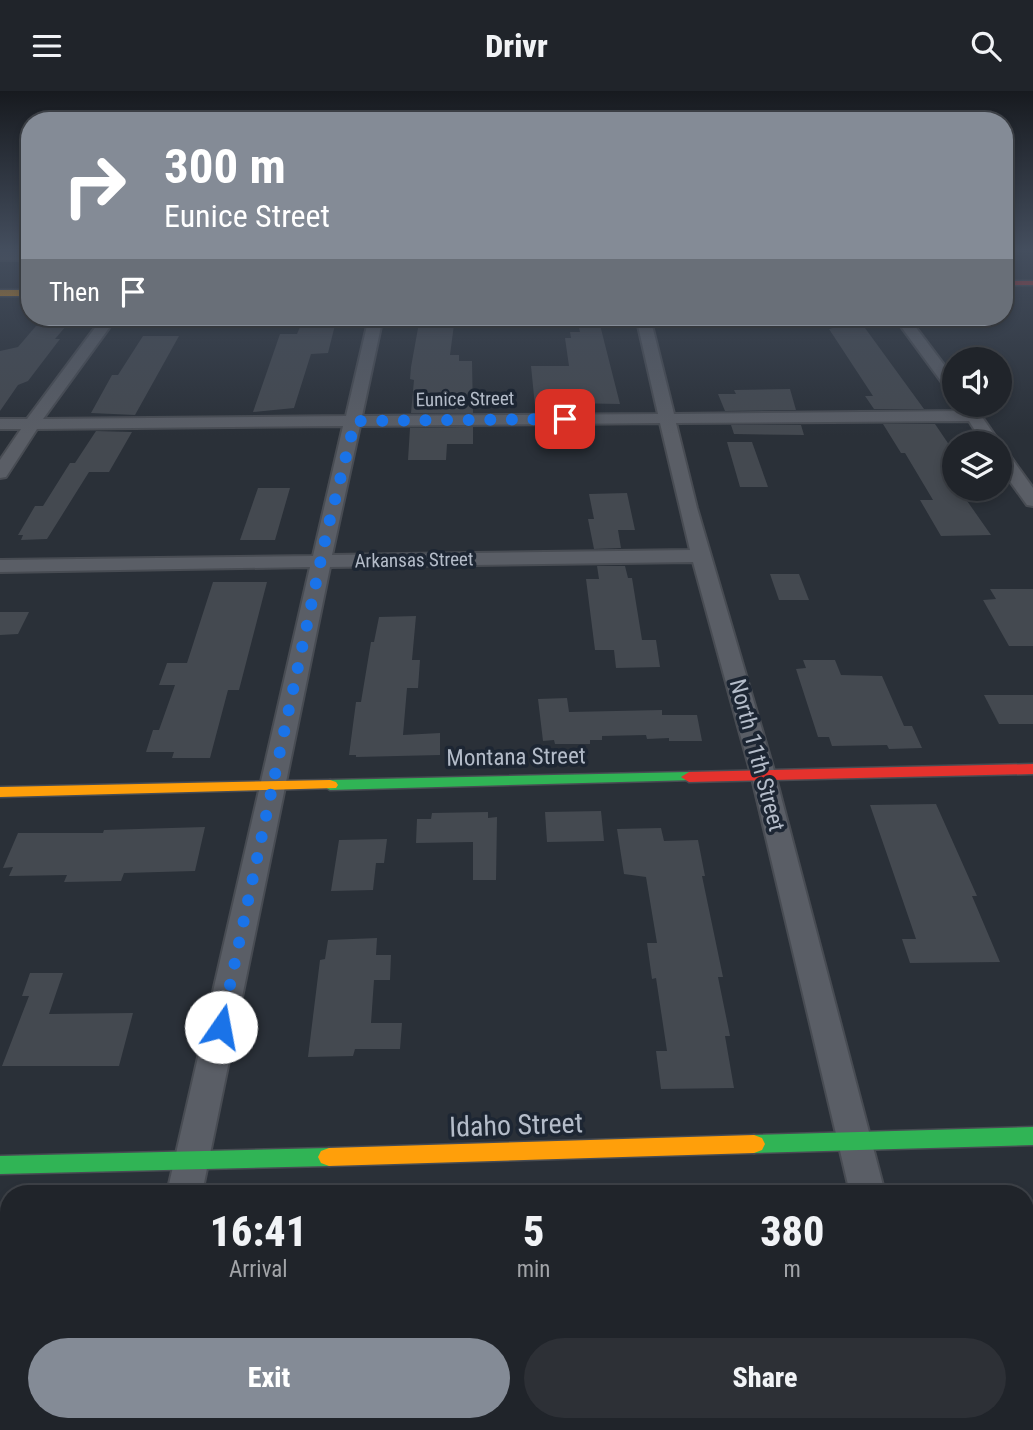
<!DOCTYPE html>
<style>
:root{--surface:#20242a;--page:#2d3036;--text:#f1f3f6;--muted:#a2a4a8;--line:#3d4147;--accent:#848b96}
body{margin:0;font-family:"Roboto Condensed",sans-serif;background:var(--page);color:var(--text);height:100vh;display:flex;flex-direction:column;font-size:26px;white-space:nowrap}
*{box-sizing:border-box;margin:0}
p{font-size:23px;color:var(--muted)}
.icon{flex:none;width:38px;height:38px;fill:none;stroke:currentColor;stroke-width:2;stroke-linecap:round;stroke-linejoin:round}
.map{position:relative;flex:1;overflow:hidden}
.side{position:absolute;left:0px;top:1094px;width:1034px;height:247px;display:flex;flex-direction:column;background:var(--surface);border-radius:28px 28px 0 0;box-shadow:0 4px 10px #0003,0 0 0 2px var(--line)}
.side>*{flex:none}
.guide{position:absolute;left:21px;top:21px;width:992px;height:214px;border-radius:28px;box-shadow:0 4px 10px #0003,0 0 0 2px var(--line);background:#848b96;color:#fff;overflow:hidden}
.tools{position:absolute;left:942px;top:256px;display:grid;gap:14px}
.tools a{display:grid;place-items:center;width:70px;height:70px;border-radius:50%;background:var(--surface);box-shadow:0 4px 10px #0003,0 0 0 2px var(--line);font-size:35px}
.pin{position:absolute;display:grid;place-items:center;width:60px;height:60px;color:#fff;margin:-30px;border-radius:14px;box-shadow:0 4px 10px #0006}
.me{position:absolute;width:77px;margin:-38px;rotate:12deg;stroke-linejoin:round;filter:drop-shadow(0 0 5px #0008)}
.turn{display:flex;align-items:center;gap:24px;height:147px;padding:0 28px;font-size:32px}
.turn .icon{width:91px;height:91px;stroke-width:2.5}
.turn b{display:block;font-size:49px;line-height:60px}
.then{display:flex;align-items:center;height:66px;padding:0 28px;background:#0003;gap:14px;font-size:26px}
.eta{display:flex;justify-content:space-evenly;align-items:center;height:119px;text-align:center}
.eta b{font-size:42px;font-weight:800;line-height:49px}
.cta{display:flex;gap:14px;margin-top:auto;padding:14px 28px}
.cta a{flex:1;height:80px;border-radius:42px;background:var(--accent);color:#fff;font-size:28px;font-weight:800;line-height:80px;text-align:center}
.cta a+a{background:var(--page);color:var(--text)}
header{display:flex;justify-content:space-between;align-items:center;height:91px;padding:0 28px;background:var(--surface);font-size:32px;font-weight:800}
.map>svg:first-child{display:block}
.building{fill:#444950}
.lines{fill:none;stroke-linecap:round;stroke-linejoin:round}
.street-casing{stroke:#484c53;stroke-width:4}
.fast-casing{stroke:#484c53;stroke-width:3}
.slow-casing{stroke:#484c53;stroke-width:3}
.jam-casing{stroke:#484c53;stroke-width:3}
.street{fill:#5a5e66;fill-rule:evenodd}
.fast{fill:#30b455;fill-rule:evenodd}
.slow{fill:#ff9f0a;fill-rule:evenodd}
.jam{fill:#e5322d;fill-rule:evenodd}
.route{stroke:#1a73e8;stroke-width:12;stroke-dasharray:0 21.6}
.labels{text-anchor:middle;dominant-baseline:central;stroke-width:7;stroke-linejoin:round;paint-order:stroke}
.far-street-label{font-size:19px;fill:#b4bcc9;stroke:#1d2633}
.street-label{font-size:23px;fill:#b4bcc9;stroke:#1d2633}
.near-street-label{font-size:28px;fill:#b4bcc9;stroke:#1d2633}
</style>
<header><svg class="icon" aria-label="menu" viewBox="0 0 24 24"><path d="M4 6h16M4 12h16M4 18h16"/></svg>Drivr<svg class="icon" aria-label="search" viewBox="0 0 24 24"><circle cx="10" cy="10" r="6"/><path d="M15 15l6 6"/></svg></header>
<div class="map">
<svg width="1033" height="1339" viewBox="0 0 1033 1339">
<rect width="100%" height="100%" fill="#2a3038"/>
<g class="building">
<path d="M 420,226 L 455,226 L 450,264 L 459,264 L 459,270 L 472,270 L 473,322 L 411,322 L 414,289 L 410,288 L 411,276 Z"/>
<path d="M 576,226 L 598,226 L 620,313 L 568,312 L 564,315 L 535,315 L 531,275 L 569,275 L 565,247 L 571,247 L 570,241 L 580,241 Z"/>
<path d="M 830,226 L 857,226 L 924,318 L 874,318 L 865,305 L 873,305 L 829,238 L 833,237 L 827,228 L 832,228 Z"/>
<path d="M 336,230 L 328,262 L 311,263 L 294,317 L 253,321 L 280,243 L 297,243 L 302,231 Z"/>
<path d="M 36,235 L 66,235 L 55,248 L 60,248 L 28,290 L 18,294 L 0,320 L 0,260 L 18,256 Z"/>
<path d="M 143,245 L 179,245 L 135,324 L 91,322 L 112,284 L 118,284 Z"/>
<path d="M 790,298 L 796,319 L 725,320 L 718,303 L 736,303 L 734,299 Z"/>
<path d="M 883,333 L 935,333 L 954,361 L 954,397 L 958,397 L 991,444 L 941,445 L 920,409 L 933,409 L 905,362 L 901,362 Z"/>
<path d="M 731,334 L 801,334 L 804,344 L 734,343 Z"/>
<path d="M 473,336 L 473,353 L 447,353 L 446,369 L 408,369 L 410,337 Z"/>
<path d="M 96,340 L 132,341 L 109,381 L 89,381 L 47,448 L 21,449 L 23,444 L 18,444 L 35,415 L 43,415 L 70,372 L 75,372 Z"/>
<path d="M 727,351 L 752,351 L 768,396 L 740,396 Z"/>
<path d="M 258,397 L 290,397 L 275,449 L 240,449 Z"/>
<path d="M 627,402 L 635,439 L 618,439 L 621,457 L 594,458 L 588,428 L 594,428 L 589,403 Z"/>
<path d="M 597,475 L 625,475 L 628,487 L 632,487 L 642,549 L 656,549 L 660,576 L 616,577 L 614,559 L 595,559 L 586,488 L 599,488 Z"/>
<path d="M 770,483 L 799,483 L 809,509 L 779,509 Z"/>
<path d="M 213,491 L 267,491 L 239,599 L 228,599 L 210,667 L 172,667 L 174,661 L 146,661 L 153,639 L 159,639 L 175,594 L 159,594 L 167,572 L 187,572 Z"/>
<path d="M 990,498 L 1033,498 L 1033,555 L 1009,555 L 983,509 L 996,508 Z"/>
<path d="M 0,521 L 29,521 L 18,543 L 0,544 Z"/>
<path d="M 416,525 L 412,569 L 420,569 L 418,597 L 407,597 L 403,644 L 440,642 L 440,664 L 356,666 L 356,664 L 349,664 L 356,611 L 361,611 L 371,551 L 374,551 L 379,526 Z"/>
<path d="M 803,569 L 835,569 L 841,584 L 882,585 L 904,635 L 912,635 L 922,657 L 889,658 L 887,654 L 832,655 L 829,646 L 818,646 L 796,578 L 806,577 Z"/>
<path d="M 984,604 L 1033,604 L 1033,633 L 999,633 Z"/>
<path d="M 567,607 L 569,621 L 662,619 L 662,624 L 697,624 L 702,650 L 669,650 L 669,647 L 647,648 L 646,644 L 602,645 L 602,649 L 590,649 L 590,653 L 555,653 L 554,649 L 543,650 L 538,608 Z"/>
<path d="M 936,713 L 977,805 L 972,805 L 1000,871 L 910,872 L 902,848 L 916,848 L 870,714 Z"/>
<path d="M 601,720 L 604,750 L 547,751 L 545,721 Z"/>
<path d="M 488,721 L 488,727 L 497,726 L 496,789 L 473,789 L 473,751 L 416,752 L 417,728 L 431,728 L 432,722 Z"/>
<path d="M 205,736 L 195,780 L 124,782 L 121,790 L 64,791 L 67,784 L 9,785 L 13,776 L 3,777 L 18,742 L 103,742 L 104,739 Z"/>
<path d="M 661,737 L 664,750 L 698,749 L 705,785 L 702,785 L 723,886 L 718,886 L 730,945 L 725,945 L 734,997 L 661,998 L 656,960 L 667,960 L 656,887 L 652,888 L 647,852 L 657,852 L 646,786 L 624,783 L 617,738 Z"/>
<path d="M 387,748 L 384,772 L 376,772 L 373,799 L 331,800 L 339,749 Z"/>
<path d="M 377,847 L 376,864 L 391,864 L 390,889 L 374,889 L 371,932 L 402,932 L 400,958 L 355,958 L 353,965 L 308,966 L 320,869 L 325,868 L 328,849 Z"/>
<path d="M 30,882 L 63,882 L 49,923 L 133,922 L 119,975 L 2,975 L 29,905 L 22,905 Z"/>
</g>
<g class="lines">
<defs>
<g id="street">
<rect x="0" y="161" width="30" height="8"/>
<path d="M 103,226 L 117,226 L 43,328 L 346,325 L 369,226 L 383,226 L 362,325 L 658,323 L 636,226 L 650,226 L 674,323 L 962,320 L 957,313 L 973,313 L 1000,352 L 999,354 L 983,352 L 969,330 L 676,332 L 697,417 L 775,683 L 885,1102 L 850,1102 L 751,683 L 693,471 L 330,476 L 202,1102 L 167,1102 L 310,476 L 0,481 L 0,469 L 313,465 L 343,335 L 37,338 L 6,386 L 0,387 L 0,369 L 21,338 L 0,338 L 0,328 L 27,328 ZM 660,332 L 690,459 L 332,464 L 360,335 Z"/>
<path d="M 894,226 L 908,226 L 954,287 L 954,303 L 949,301 Z"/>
<path d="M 999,357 L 1005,358 L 1033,397 L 1033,415 L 1027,414 L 999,375 Z"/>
<path d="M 115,1332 L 155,1332 L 154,1339 L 112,1339 Z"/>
<path d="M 906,1332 L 946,1332 L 949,1339 L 907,1339 Z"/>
</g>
<g id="fast">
<path d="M 689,681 L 695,683 L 697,686 L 695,689 L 330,699 L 322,694 L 330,689 Z"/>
<path d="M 1033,1036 L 1033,1054 L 754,1062 L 746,1059 L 743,1053 L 746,1047 L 754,1044 Z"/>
<path d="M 329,1057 L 337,1060 L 340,1066 L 337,1072 L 329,1075 L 0,1083 L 0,1065 Z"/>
</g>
<g id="slow">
<rect x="0" y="199" width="30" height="6"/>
<path d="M 330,689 L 336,691 L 338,694 L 336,697 L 0,706 L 0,696 Z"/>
<path d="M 754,1044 L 762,1047 L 765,1053 L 762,1059 L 754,1062 L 329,1075 L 321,1072 L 318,1066 L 321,1060 L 329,1057 Z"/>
</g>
<g id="jam">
<rect x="1004" y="190" width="29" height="4"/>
<path d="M 1033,673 L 1033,683 L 689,691 L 681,686 L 689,681 Z"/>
</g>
</defs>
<use href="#street" class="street-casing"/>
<use href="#fast" class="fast-casing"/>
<use href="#slow" class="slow-casing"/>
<use href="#jam" class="jam-casing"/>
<use href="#street" class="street"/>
<use href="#fast" class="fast"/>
<use href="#slow" class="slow"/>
<use href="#jam" class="jam"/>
</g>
<linearGradient id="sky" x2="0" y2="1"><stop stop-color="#171a1f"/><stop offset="0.46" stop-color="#444e5e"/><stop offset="1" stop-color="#444e5e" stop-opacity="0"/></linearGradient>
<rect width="1033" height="344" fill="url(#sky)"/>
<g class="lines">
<path class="route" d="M 221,936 L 327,440 L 355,330 L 565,328"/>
</g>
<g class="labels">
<g class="far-street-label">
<text transform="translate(465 308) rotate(-1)">Eunice Street</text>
<text transform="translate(414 469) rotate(-1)">Arkansas Street</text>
</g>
<g class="street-label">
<text transform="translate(757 664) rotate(75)">North 11th Street</text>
<text transform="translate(516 666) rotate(-1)">Montana Street</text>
</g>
<g class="near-street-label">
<text transform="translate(516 1034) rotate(-2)">Idaho Street</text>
</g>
</g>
</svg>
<div class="tools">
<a><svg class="icon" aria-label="sound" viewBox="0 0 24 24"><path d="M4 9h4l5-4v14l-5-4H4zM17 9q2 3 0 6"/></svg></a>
<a><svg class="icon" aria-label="layers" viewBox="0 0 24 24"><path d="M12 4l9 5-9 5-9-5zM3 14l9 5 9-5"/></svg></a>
</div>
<div class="pin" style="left:565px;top:328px;background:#d93025"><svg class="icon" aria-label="arrive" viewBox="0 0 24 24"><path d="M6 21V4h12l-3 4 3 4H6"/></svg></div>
<svg class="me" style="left:221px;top:936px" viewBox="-20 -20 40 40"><circle r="19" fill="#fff"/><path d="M0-13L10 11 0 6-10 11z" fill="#1a73e8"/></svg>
<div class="guide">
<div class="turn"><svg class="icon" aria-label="right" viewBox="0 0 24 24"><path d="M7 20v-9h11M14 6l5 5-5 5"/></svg><div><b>300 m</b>Eunice Street</div></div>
<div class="then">Then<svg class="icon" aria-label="arrive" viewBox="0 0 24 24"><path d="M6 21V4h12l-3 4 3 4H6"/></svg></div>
</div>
<section class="side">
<div class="eta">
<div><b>16:41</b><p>Arrival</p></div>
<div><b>5</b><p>min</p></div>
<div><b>380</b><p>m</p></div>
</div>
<div class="cta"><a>Exit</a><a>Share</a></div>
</section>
</div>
